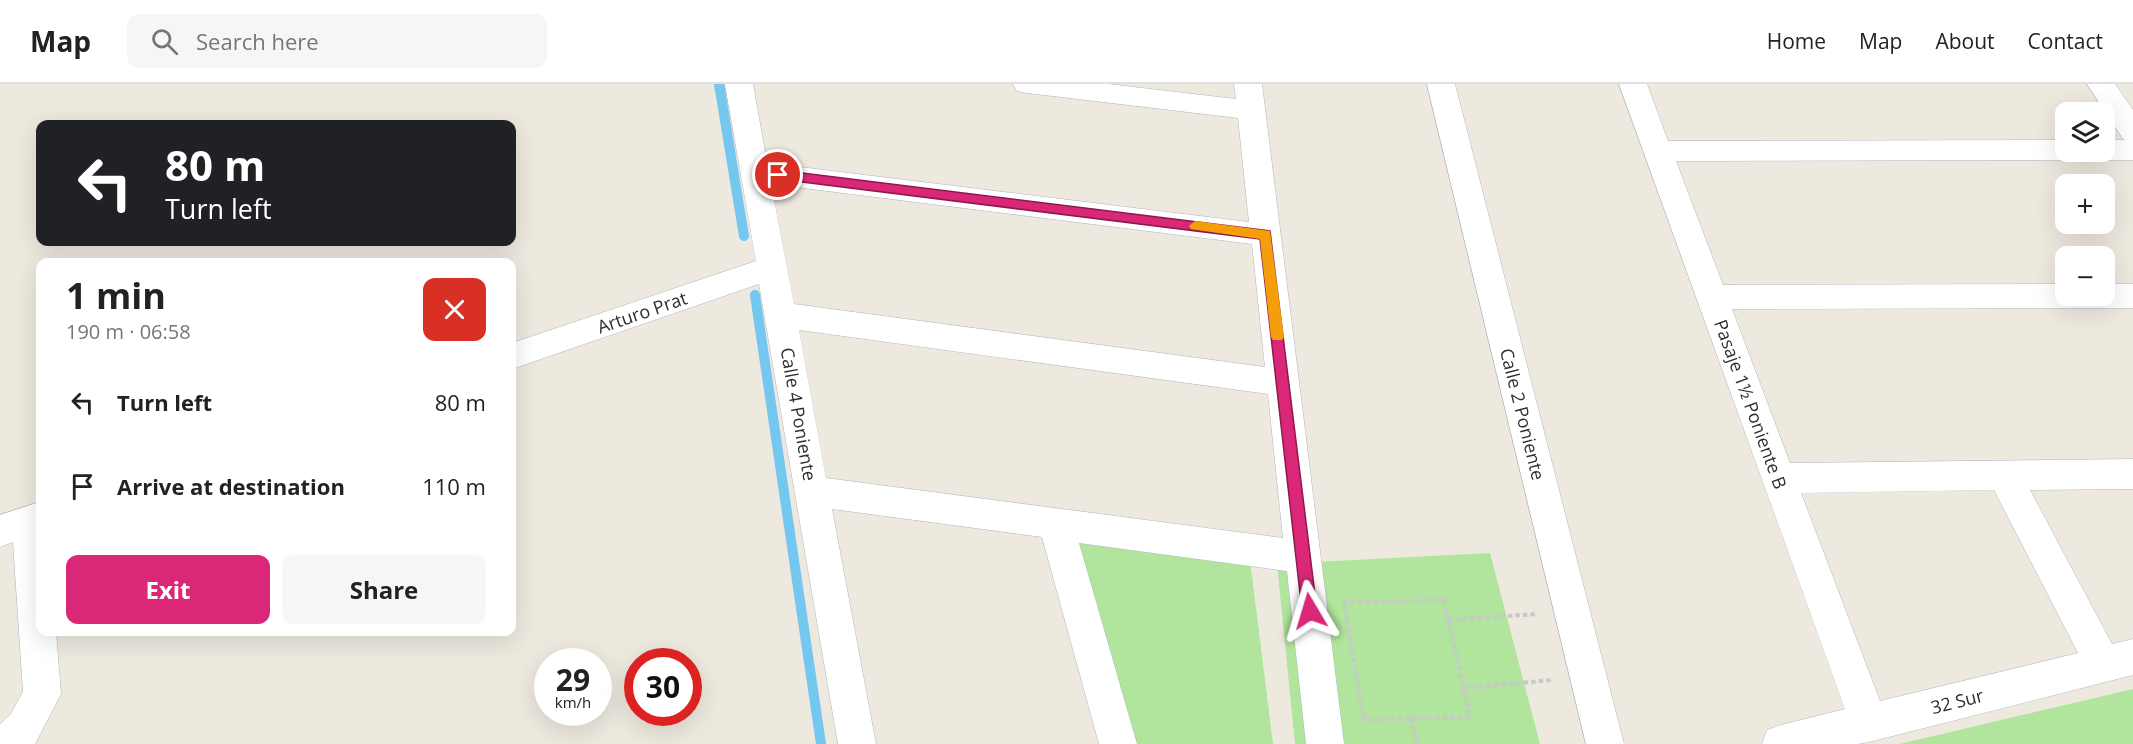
<!DOCTYPE html>
<meta charset="utf-8">
<style>
:root{--surface:#fff;--page:#f6f6f6;--text:#222;--muted:#767676;--line:#e0e0e0;--accent:#db2777}
body{margin:0;font-family:"Open Sans",sans-serif;background:var(--page);color:var(--text);height:100vh;display:flex;flex-direction:column;font-size:22px;white-space:nowrap}
*{box-sizing:border-box;margin:0}
p{font-size:20px;color:var(--muted)}
.icon{flex:none;width:33px;height:33px;fill:none;stroke:currentColor;stroke-width:2;stroke-linecap:round;stroke-linejoin:round}
.map{position:relative;flex:1;overflow:hidden}
.panel{position:absolute;left:36px;top:174px;width:480px;height:378px;display:flex;flex-direction:column;background:var(--surface);border-radius:12px;box-shadow:0 6px 24px #0002}
.panel>*{flex:none}
.guide{position:absolute;left:36px;top:36px;width:480px;height:126px;border-radius:12px;box-shadow:0 6px 24px #0002;background:#202124;color:#fff;overflow:hidden}
.fabs{position:absolute;left:2055px;top:18px;display:grid;gap:12px}
.fabs a{display:grid;place-items:center;width:60px;height:60px;border-radius:12px;background:var(--surface);box-shadow:0 6px 24px #0002;font-size:30px}
.speed{position:absolute;left:534px;top:564px;display:flex;gap:12px;font-size:30px;font-weight:700;text-align:center}
.speed>*{display:grid;place-content:center;width:78px;height:78px;border-radius:50%;background:var(--surface);box-shadow:0 6px 24px #0002;line-height:1}
.speed small{font-size:15px;font-weight:400}
.speed .limit{border:9px solid #d22;background:#fff;color:#111}
.pin{position:absolute;display:grid;place-items:center;width:51px;height:51px;color:#fff;margin:-26px;border:3px solid #fff;border-radius:50%;box-shadow:0 2px 6px #0007}
.me{position:absolute;width:66px;margin:-33px;rotate:353deg;stroke-linejoin:round;filter:drop-shadow(0 0 4px #0008)}
.turn{display:flex;align-items:center;gap:21px;height:126px;padding:0 30px;font-size:27px}
.turn .icon{width:78px;height:78px;stroke-width:2.5}
.turn b{display:block;font-size:42px;line-height:51px}
.round{display:grid;place-items:center;flex:none;width:63px;height:63px;border-radius:12px;background:var(--page)}
.overview{display:flex;align-items:center;justify-content:space-between;height:102px;padding:0 30px}
h1{font-size:36px;font-weight:700;line-height:45px}
.button{display:flex;gap:12px;margin-top:auto;padding:12px 30px}
.button a{flex:1;height:69px;border-radius:12px;background:var(--accent);color:#fff;font-size:24px;font-weight:700;line-height:69px;text-align:center}
.button a+a{background:var(--page);color:var(--text)}
ul{padding:0;list-style:none}
li{display:flex;align-items:center;gap:18px;height:84px;padding:0 30px}
li div{flex:1}
li b{display:block;font-size:22px}
li em{font-style:normal}
header{display:flex;align-items:center;gap:36px;box-sizing:border-box;height:84px;padding:0 30px;background:var(--surface);border-bottom:2px solid var(--line)}
header strong{font-size:28px}
nav{display:flex;gap:33px;margin-inline-start:auto;font-size:21px}
.search{width:420px;height:54px;background:var(--page);display:flex;align-items:center;gap:15px;box-sizing:border-box;padding:0 21px;border-radius:12px;color:var(--muted);font-size:22px}
.map>svg:first-child{display:block}
.green{fill:#b1e49c}
.lines{fill:none;stroke-linecap:round;stroke-linejoin:round}
.stream{stroke:#74c7ef;stroke-width:10}
.minor-casing{stroke:#b3b5c0;stroke-width:1}
.path{stroke:#c8c8c8;stroke-width:4;stroke-dasharray:4.5 3;stroke-linecap:butt}
.minor{fill:#fff;fill-rule:evenodd}
.route{fill:#db2777;stroke:#8e194d;stroke-width:1.5}
.slow{fill:#f59e0b}
.labels{text-anchor:middle;dominant-baseline:central;stroke-width:4.5;stroke-linejoin:round;paint-order:stroke}
.street-label{font-size:18px;fill:#2d2d2d;stroke:#fff}
</style>
<header>
<strong>Map</strong>
<div class="search"><svg class="icon" aria-label="search" viewBox="0 0 24 24"><circle cx="10" cy="10" r="6"/><path d="M15 15l6 6"/></svg>Search here</div>
<nav><a>Home</a><a>Map</a><a>About</a><a>Contact</a></nav>
</header>
<div class="map">
<svg width="2133" height="660" viewBox="0 0 2133 660">
<rect width="100%" height="100%" fill="#eee9df"/>
<g class="green">
<path d="M 1072,455 L 1250,476 L 1273,660 L 1133,660 Z"/>
<path d="M 1490,469 L 1540,660 L 1295,660 L 1277,480 Z"/>
<path d="M 2133,605 L 2133,660 L 1900,660 Z"/>
</g>
<g class="lines">
<g class="stream">
<path d="M 719,0 L 744,152"/>
<path d="M 755,211 L 821,660"/>
</g>
<defs>
<g id="minor">
<path d="M 725,0 L 753,0 L 767,79 L 1249,138 L 1238,34 L 1027,9 L 1017,7 L 1013,0 L 1108,0 L 1236,15 L 1234,0 L 1262,0 L 1344,660 L 1306,660 L 1287,487 L 1079,459 L 1137,660 L 1099,660 L 1042,453 L 832,425 L 876,660 L 838,660 L 759,200 L 512,285 L 512,259 L 756,177 ZM 771,100 L 1252,160 L 1265,283 L 794,220 ZM 799,246 L 1268,310 L 1283,454 L 826,394 Z"/>
<path d="M 1427,0 L 1455,0 L 1624,660 L 1586,660 Z"/>
<path d="M 1619,0 L 1647,0 L 1668,57 L 2066,56 L 2066,68 L 2079,68 L 2076,73 L 2066,76 L 1676,77 L 1723,201 L 2066,200 L 2066,212 L 2104,212 L 2104,200 L 2133,200 L 2133,224 L 1732,225 L 1790,379 L 2133,375 L 2133,405 L 2030,406 L 2112,560 L 2133,555 L 2133,591 L 1869,658 L 1858,660 L 1762,660 L 1767,646 L 1781,641 L 1845,625 ZM 1994,406 L 2078,569 L 1880,617 L 1801,409 Z"/>
<path d="M 2087,0 L 2115,0 L 2133,26 L 2133,76 L 2104,76 L 2094,73 L 2091,68 L 2104,68 L 2104,56 L 2126,56 L 2123,55 Z"/>
<path d="M 40,418 L 40,548 L 56,548 L 61,610 L 35,660 L 0,660 L 0,640 L 10,631 L 23,608 L 13,458 L 0,463 L 0,431 Z"/>
</g>
</defs>
<use href="#minor" class="minor-casing"/>
<g class="path">
<path d="M 1444,516 L 1470,633 L 1364,636 L 1344,518 Z"/>
<path d="M 1448,536 L 1537,530"/>
<path d="M 1464,604 L 1552,596"/>
<path d="M 1411,634 L 1417,660"/>
</g>
<use href="#minor" class="minor"/>
</g>
<path class="route" d="M 778,86 L 1270,147 L 1317,527 L 1315,532 L 1310,534 L 1304,532 L 1302,527 L 1260,155 L 778,95 L 772,91 Z"/>
<path class="slow" d="M 1195,137 L 1270,147 L 1284,253 L 1282,256 L 1273,256 L 1271,253 L 1260,155 L 1191,145 L 1189,142 Z"/>
<g class="labels">
<g class="street-label">
<text transform="translate(642 228) rotate(-19)">Arturo Prat</text>
<text transform="translate(1751 320) rotate(70)">Pasaje 1½ Poniente B</text>
<text transform="translate(799 330) rotate(80)">Calle 4 Poniente</text>
<text transform="translate(1523 330) rotate(76)">Calle 2 Poniente</text>
<text transform="translate(1957 617) rotate(-14)">32 Sur</text>
</g>
</g>
</svg>
<div class="fabs">
<a><svg class="icon" aria-label="layers" viewBox="0 0 24 24"><path d="M12 4l9 5-9 5-9-5zM3 14l9 5 9-5"/></svg></a>
<a>+</a>
<a>−</a>
</div>
<div class="speed"><div>29<small>km/h</small></div><div class="limit">30</div></div>
<div class="pin" style="left:778px;top:91px;background:#d93025"><svg class="icon" aria-label="arrive" viewBox="0 0 24 24"><path d="M6 21V4h12l-3 4 3 4H6"/></svg></div>
<svg class="me" style="left:1310px;top:527px" viewBox="-20 -20 40 40"><path d="M0-17L14 15 0 8-14 15z" fill="#db2777" stroke="#fff" stroke-width="4"/></svg>
<div class="guide">
<div class="turn"><svg class="icon" aria-label="left" viewBox="0 0 24 24"><path d="M17 20v-9H6M10 6l-5 5 5 5"/></svg><div><b>80 m</b>Turn left</div></div>
</div>
<section class="panel">
<div class="overview"><div><h1>1 min</h1><p>190 m · 06:58</p></div><a class="round" style="background:#d93025;color:#fff"><svg class="icon" aria-label="close" viewBox="0 0 24 24"><path d="M6 6l12 12M18 6L6 18"/></svg></a></div>
<ul>
<li><svg class="icon" aria-label="left" viewBox="0 0 24 24"><path d="M17 20v-9H6M10 6l-5 5 5 5"/></svg><div><b>Turn left</b></div><em>80 m</em></li>
<li><svg class="icon" aria-label="arrive" viewBox="0 0 24 24"><path d="M6 21V4h12l-3 4 3 4H6"/></svg><div><b>Arrive at destination</b></div><em>110 m</em></li>
</ul>
<div class="button"><a>Exit</a><a>Share</a></div>
</section>
</div>
